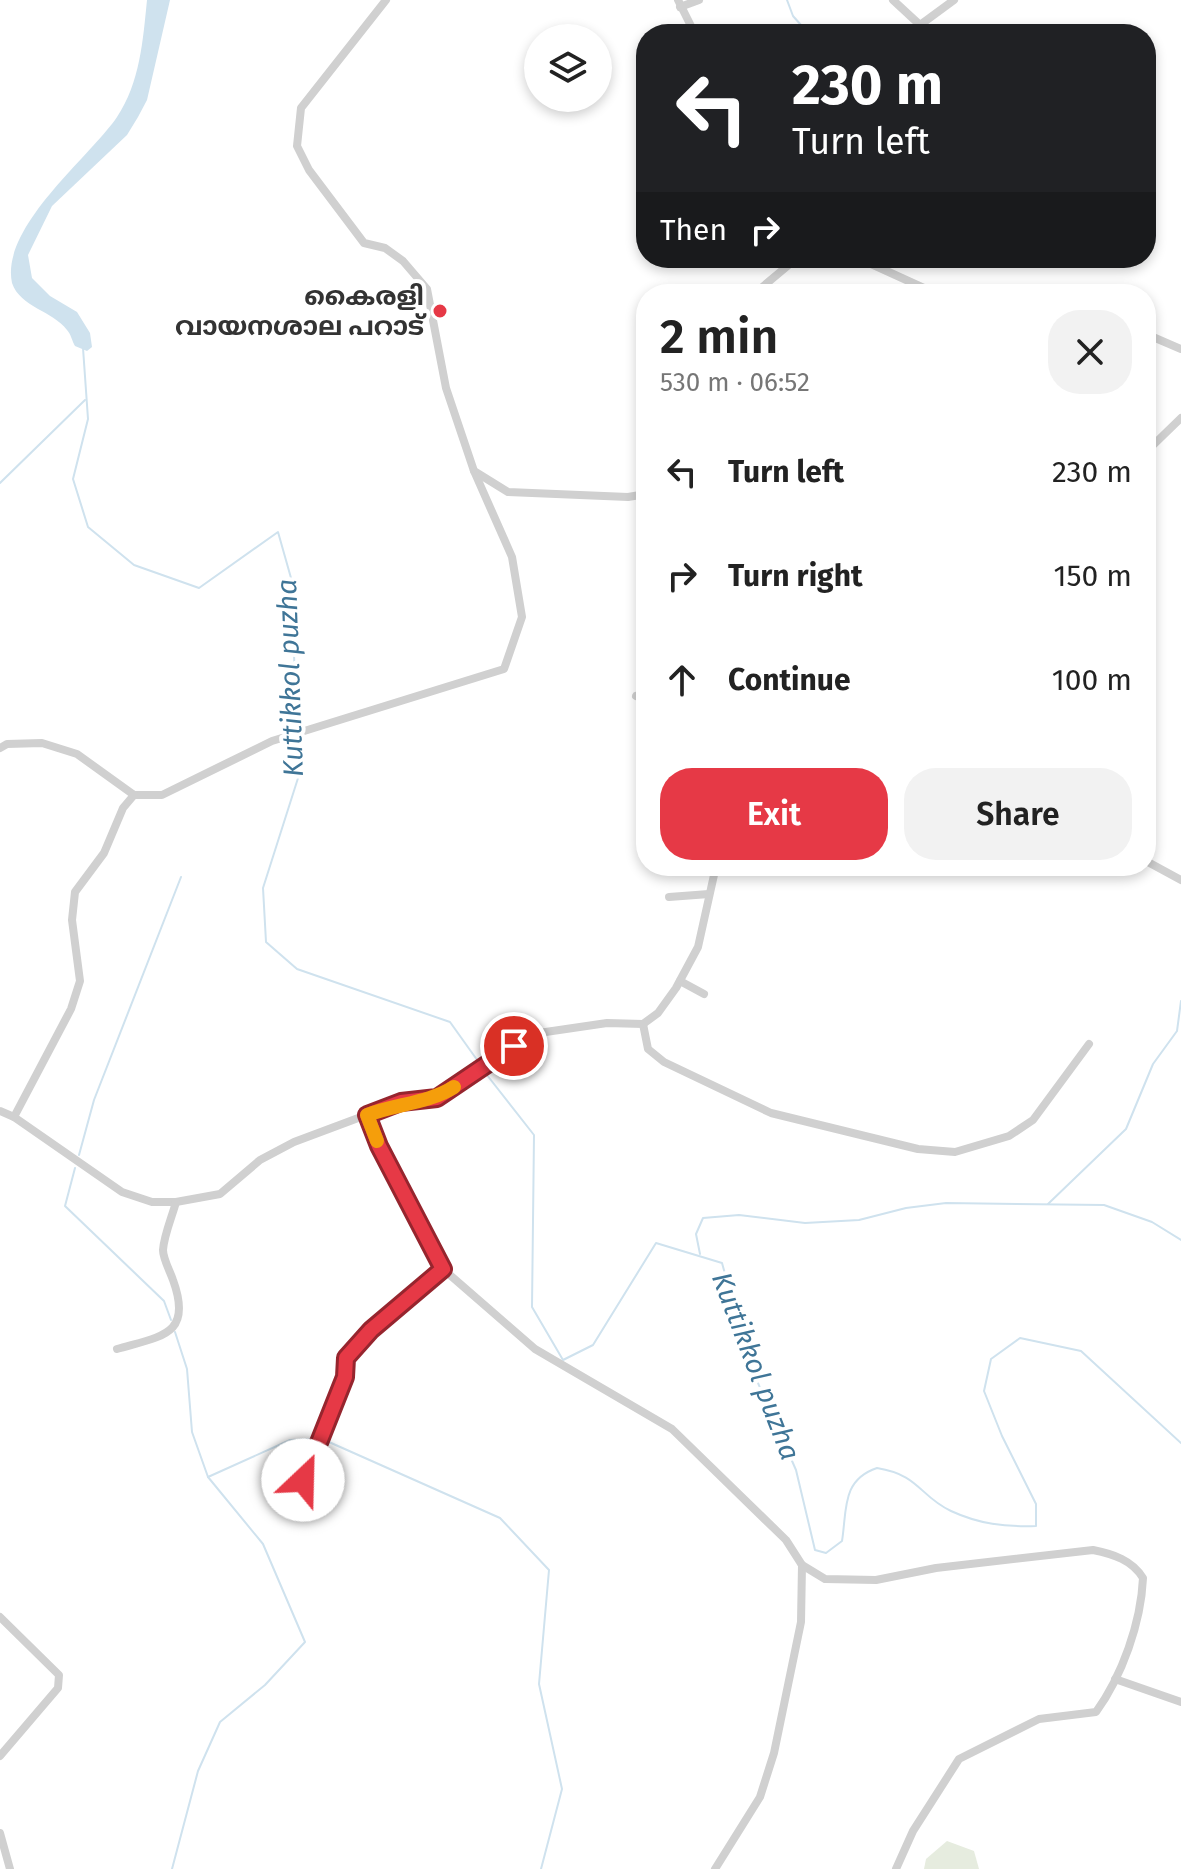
<!DOCTYPE html>
<meta charset="utf-8">
<style>
:root{--surface:#fff;--page:#f2f2f2;--text:#222;--muted:#767676;--accent:#e63946}
body{margin:0;font-family:"Fira Sans","Noto Sans Malayalam",sans-serif;background:var(--page);color:var(--text);height:100vh;display:flex;flex-direction:column;font-size:30px;white-space:nowrap}
*{box-sizing:border-box;margin:0}
p{font-size:26px;color:var(--muted)}
.icon{flex:none;width:44px;height:44px;fill:none;stroke:currentColor;stroke-width:2;stroke-linecap:round;stroke-linejoin:round}
.map{position:relative;flex:1;overflow:hidden}
.side{position:absolute;left:636px;top:284px;width:520px;height:592px;display:flex;flex-direction:column;background:var(--surface);border-radius:32px;box-shadow:0 4px 12px #0003}
.side>*{flex:none}
.guide{position:absolute;left:636px;top:24px;width:520px;height:244px;border-radius:32px;box-shadow:0 4px 12px #0003;background:#202124;color:#fff;overflow:hidden}
.fabs{position:absolute;left:524px;top:24px;display:grid;gap:16px}
.fabs a{display:grid;place-items:center;width:88px;height:88px;border-radius:50%;background:var(--surface);box-shadow:0 4px 12px #0003;font-size:40px}
.pin{position:absolute;display:grid;place-items:center;width:68px;height:68px;color:#fff;margin:-34px;border:4px solid #fff;border-radius:50%;box-shadow:0 2px 8px #0007}
.me{position:absolute;width:88px;margin:-44px;rotate:24deg;stroke-linejoin:round;filter:drop-shadow(0 0 6px #0008)}
.turn{display:flex;align-items:center;gap:28px;height:168px;padding:0 24px;font-size:36px}
.turn .icon{width:104px;height:104px;stroke-width:2.5}
.turn b{display:block;font-size:56px;line-height:68px}
.then{display:flex;align-items:center;height:76px;padding:0 24px;background:#0003;gap:16px;font-size:30px}
.round{display:grid;place-items:center;flex:none;width:84px;height:84px;border-radius:32px;background:var(--page)}
.head{display:flex;align-items:center;justify-content:space-between;height:136px;padding:0 24px}
h1{font-size:48px;font-weight:600;line-height:60px}
.primary-button{display:flex;gap:16px;margin-top:auto;padding:16px 24px}
.primary-button a{flex:1;height:92px;border-radius:32px;background:var(--accent);color:#fff;font-size:32px;font-weight:600;line-height:92px;text-align:center}
.primary-button a+a{background:var(--page);color:var(--text)}
ul{padding:0;list-style:none}
li{display:flex;align-items:center;gap:24px;height:104px;padding:0 24px}
li div{flex:1}
li b{display:block;font-size:30px}
li em{font-style:normal}
.map>svg:first-child{display:block}
.green{fill:#e6ecdf}
.water{fill:#cfe2ee}
.lines{fill:none;stroke-linecap:round;stroke-linejoin:round}
.stream{stroke:#cfe2ee;stroke-width:2}
.minor{stroke:#d0d0d0;stroke-width:8}
.route-casing{stroke:#96252e;stroke-width:20}
.route{stroke:#e63946;stroke-width:14}
.slow{stroke:#f59e0b;stroke-width:14}
.poi-dot{fill:#e63946;stroke:#fff;stroke-width:3}
.labels{text-anchor:middle;dominant-baseline:central;stroke-width:8;stroke-linejoin:round;paint-order:stroke}
.poi-label{font-size:26px;font-weight:bold;fill:#333;stroke:#fff;text-anchor:end}
.water-label{font-size:28px;font-style:italic;fill:#3f7597;stroke:#fff}
</style>
<div class="map">
<svg width="1181" height="1869" viewBox="0 0 1181 1869">
<rect width="100%" height="100%" fill="#fff"/>
<path class="green" d="M 947,1841 L 974,1851 L 979,1869 L 924,1869 L 926,1859 Z"/>
<path class="water" d="M 147,0 L 170,0 L 147,100 L 138,117 L 127,135 L 52,206 L 28,255 L 32,278 L 50,296 L 77,312 L 90,333 L 92,347 L 87,351 L 75,346 C 72,341 71,334 67,330 C 53,311 20,307 12,283 C 0,227 91,156 117,117 C 140,83 143,40 147,0 Z"/>
<g class="lines">
<g class="stream">
<path d="M 787,0 L 793,16 L 809,34"/>
<path d="M 83,348 L 88,419 L 73,479 L 88,527 L 134,565 L 199,588 L 278,532 L 291,578 L 297,731"/>
<path d="M 0,483 L 85,400"/>
<path d="M 297,737 L 299,775 L 263,888 L 266,942 L 297,969 L 450,1022 L 480,1064"/>
<path d="M 483,1070 L 534,1135 L 532,1307 L 563,1360 L 593,1345 L 656,1243 L 722,1263 L 751,1367 L 796,1470 L 815,1550 L 826,1553 L 842,1541 C 847,1511 841,1480 877,1468 C 920,1475 919,1496 951,1511 C 979,1524 1005,1527 1036,1526 L 1036,1504 L 1002,1436 L 984,1391 L 991,1359 L 1020,1338 L 1081,1351 L 1181,1443"/>
<path d="M 79,1155 L 94,1100 L 181,877"/>
<path d="M 75,1168 L 65,1206 L 164,1301 L 171,1320"/>
<path d="M 1048,1204 L 1126,1129 L 1153,1064 L 1177,1031 L 1181,1001"/>
<path d="M 700,1254 L 696,1234 L 703,1218 L 739,1215 L 805,1223 L 859,1220 L 906,1208 L 946,1203 L 1104,1205 L 1152,1222 L 1181,1240"/>
<path d="M 175,1332 L 187,1369 L 192,1432 L 208,1477 L 290,1440 L 316,1439"/>
<path d="M 329,1442 L 500,1518 L 549,1570 L 539,1684 L 562,1789 L 541,1869"/>
<path d="M 172,1869 L 198,1771 L 220,1722 L 265,1685 L 305,1642 L 263,1544 L 208,1477"/>
</g>
<g class="minor">
<path d="M 386,0 L 301,108 L 297,146 L 309,170 L 364,243 L 385,248 L 403,261 L 427,289 L 446,388 L 474,471 L 508,492 L 628,497 L 646,494"/>
<path d="M 678,0 L 695,34"/>
<path d="M 893,0 L 920,25"/>
<path d="M 680,7 L 699,0"/>
<path d="M 922,34 L 920,25 L 954,0"/>
<path d="M 858,258 L 937,294"/>
<path d="M 754,294 L 797,258"/>
<path d="M 1146,334 L 1181,349"/>
<path d="M 1146,452 L 1181,418"/>
<path d="M 636,696 L 646,700"/>
<path d="M 0,748 L 7,744 L 42,743 L 77,754 L 134,795 L 162,795 L 272,741 L 504,669 L 522,617 L 512,557 L 474,471"/>
<path d="M 1146,861 L 1181,880"/>
<path d="M 669,897 L 709,894"/>
<path d="M 680,981 L 704,994"/>
<path d="M 643,1024 L 648,1049 L 664,1062 L 771,1113 L 918,1149 L 955,1152 L 1009,1136 L 1033,1120 L 1089,1044"/>
<path d="M 0,1111 L 14,1117 L 122,1192 L 152,1202 L 176,1202 L 220,1194 L 260,1160 L 294,1142 L 401,1102 L 437,1098 L 532,1034 L 607,1023 L 643,1024 L 658,1013 L 676,988 L 698,947 L 716,866"/>
<path d="M 367,1115 L 379,1146 L 443,1269 L 535,1349 L 672,1429 L 786,1540 L 802,1565 L 801,1622 L 774,1753 L 760,1797 L 715,1869"/>
<path d="M 14,1117 L 71,1009 L 80,981 L 72,920 L 75,892 L 104,853 L 123,808 L 134,795"/>
<path d="M 117,1349 C 162,1336 193,1335 173,1280 C 170,1271 163,1259 163,1250 C 164,1235 172,1217 176,1202"/>
<path d="M 330,1498 L 308,1485 L 302,1474 L 326,1427 L 345,1377 L 346,1358 L 371,1330 L 443,1269"/>
<path d="M 802,1565 L 825,1579 L 876,1580 L 936,1568 L 1093,1550 C 1113,1554 1132,1560 1143,1578 C 1141,1623 1122,1676 1096,1712 L 1039,1719 L 959,1759 L 913,1831 L 896,1869"/>
<path d="M 0,1617 L 59,1675 L 58,1688 L 0,1756"/>
<path d="M 1115,1679 L 1181,1702"/>
<path d="M 0,1833 L 10,1869"/>
</g>
</g>
<g class="lines">
<defs>
<path id="route" d="M 303,1480 L 302,1474 L 316,1450 L 345,1377 L 346,1358 L 371,1330 L 443,1269 L 379,1146 L 367,1115 L 401,1102 L 437,1098 L 514,1046"/>
</defs>
<use href="#route" class="route-casing"/>
<use href="#route" class="route"/>
<path class="slow" d="M 377,1141 L 367,1115 C 396,1104 429,1103 454,1087"/>
</g>
<circle class="poi-dot" cx="440" cy="311" r="8"/>
<g class="labels">
<g class="poi-label">
<text x="424" y="296">കൈരളി<tspan x="424" dy="30">വായനശാല പറാട്</tspan></text>
</g>
<g class="water-label">
<text transform="translate(290 678) rotate(-92)">Kuttikkol puzha</text>
<text transform="translate(756 1366) rotate(69)">Kuttikkol puzha</text>
</g>
</g>
</svg>
<div class="fabs">
<a><svg class="icon" aria-label="layers" viewBox="0 0 24 24"><path d="M12 4l9 5-9 5-9-5zM3 14l9 5 9-5"/></svg></a>
</div>
<div class="pin" style="left:514px;top:1046px;background:#d93025"><svg class="icon" aria-label="arrive" viewBox="0 0 24 24"><path d="M6 21V4h12l-3 4 3 4H6"/></svg></div>
<svg class="me" style="left:303px;top:1480px" viewBox="-20 -20 40 40"><circle r="19" fill="#fff"/><path d="M0-13L10 11 0 6-10 11z" fill="#e63946"/></svg>
<div class="guide">
<div class="turn"><svg class="icon" aria-label="left" viewBox="0 0 24 24"><path d="M17 20v-9H6M10 6l-5 5 5 5"/></svg><div><b>230 m</b>Turn left</div></div>
<div class="then">Then<svg class="icon" aria-label="right" viewBox="0 0 24 24"><path d="M7 20v-9h11M14 6l5 5-5 5"/></svg></div>
</div>
<section class="side">
<div class="head"><div><h1>2 min</h1><p>530 m · 06:52</p></div><a class="round"><svg class="icon" aria-label="close" viewBox="0 0 24 24"><path d="M6 6l12 12M18 6L6 18"/></svg></a></div>
<ul>
<li><svg class="icon" aria-label="left" viewBox="0 0 24 24"><path d="M17 20v-9H6M10 6l-5 5 5 5"/></svg><div><b>Turn left</b></div><em>230 m</em></li>
<li><svg class="icon" aria-label="right" viewBox="0 0 24 24"><path d="M7 20v-9h11M14 6l5 5-5 5"/></svg><div><b>Turn right</b></div><em>150 m</em></li>
<li><svg class="icon" aria-label="ahead" viewBox="0 0 24 24"><path d="M12 20V5M6 11l6-6 6 6"/></svg><div><b>Continue</b></div><em>100 m</em></li>
</ul>
<div class="primary-button"><a>Exit</a><a>Share</a></div>
</section>
</div>
